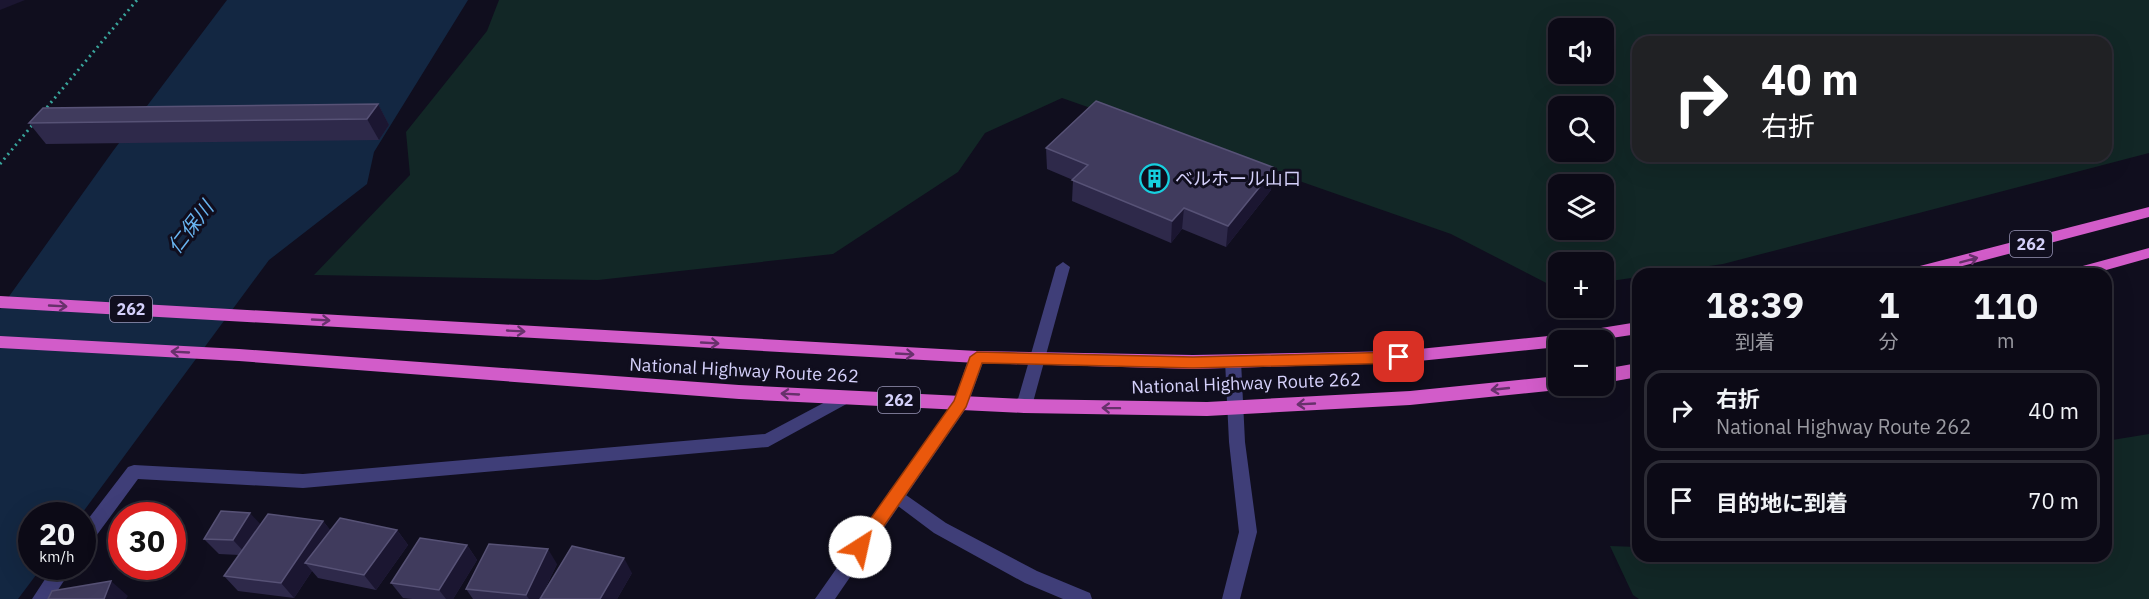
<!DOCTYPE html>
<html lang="ja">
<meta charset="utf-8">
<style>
:root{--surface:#0c0a16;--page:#15131f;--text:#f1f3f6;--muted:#9a9aa1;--line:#2c2b35}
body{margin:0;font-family:"IBM Plex Sans","Noto Sans JP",sans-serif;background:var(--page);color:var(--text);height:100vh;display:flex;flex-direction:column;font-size:22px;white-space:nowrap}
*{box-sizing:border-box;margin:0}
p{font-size:20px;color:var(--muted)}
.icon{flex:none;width:33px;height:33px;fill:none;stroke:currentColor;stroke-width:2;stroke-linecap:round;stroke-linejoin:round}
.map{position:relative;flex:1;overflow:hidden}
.drawer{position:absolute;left:1632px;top:268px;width:480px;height:294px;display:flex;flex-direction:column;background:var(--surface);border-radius:18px;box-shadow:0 6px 24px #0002,0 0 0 2px var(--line)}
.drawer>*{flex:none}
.guide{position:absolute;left:1632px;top:36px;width:480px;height:126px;border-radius:18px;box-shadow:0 6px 24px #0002,0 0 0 2px var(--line);background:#202124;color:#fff;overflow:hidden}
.tools{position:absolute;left:1548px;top:18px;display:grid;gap:12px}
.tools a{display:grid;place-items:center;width:66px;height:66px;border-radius:12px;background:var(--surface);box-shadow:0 6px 24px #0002,0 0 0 2px var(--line);font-size:30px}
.speed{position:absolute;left:18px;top:502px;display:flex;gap:12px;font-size:30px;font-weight:700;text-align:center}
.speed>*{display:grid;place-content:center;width:78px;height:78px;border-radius:50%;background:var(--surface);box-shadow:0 6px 24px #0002,0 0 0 2px var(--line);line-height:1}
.speed small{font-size:15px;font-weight:400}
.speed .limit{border:9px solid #d22;background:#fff;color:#111}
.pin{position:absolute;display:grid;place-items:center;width:51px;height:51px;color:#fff;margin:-26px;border-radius:12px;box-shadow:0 3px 9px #0006}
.me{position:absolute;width:66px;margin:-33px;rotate:35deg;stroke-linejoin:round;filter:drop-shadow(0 0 4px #0008)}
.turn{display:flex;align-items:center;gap:21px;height:126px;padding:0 30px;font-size:27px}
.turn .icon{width:78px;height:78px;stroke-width:2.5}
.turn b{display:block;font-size:42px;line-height:51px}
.eta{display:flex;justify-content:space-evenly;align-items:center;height:102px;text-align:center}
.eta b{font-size:36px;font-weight:700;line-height:42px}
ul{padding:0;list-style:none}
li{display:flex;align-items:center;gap:18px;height:81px;margin:0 12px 9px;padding:0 18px;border:3px solid var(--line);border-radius:18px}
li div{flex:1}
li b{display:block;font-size:22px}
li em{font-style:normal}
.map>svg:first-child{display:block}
.green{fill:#122726;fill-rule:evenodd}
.water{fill:#132742}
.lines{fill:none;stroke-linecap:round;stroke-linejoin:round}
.path{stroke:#39a59c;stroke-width:3;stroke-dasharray:2 4;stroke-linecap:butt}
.service{fill:#3f3e78;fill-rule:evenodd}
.minor{fill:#3f3e78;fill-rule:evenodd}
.trunk{fill:#d25cc9;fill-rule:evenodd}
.wall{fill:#2e294a}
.shaded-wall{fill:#1b1631}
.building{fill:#403b5d;stroke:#575276;stroke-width:1.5}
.oneway{stroke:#67316b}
.route{fill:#ea580c;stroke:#983908;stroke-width:1.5}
.labels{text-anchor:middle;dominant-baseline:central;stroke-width:6;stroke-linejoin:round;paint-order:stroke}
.shield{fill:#100e1e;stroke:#9996b8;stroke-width:1.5}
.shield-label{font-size:16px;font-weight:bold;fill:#d4d0fa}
.poi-label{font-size:18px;fill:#d4d0fa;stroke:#100e1e;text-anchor:start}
.street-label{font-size:18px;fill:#d4d0fa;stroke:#100e1e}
.water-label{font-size:20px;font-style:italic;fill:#68b4f0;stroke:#100e1e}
</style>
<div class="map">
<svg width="2149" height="599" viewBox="0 0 2149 599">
<rect width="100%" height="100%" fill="#100e1e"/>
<g class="green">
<path d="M 499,0 L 2149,0 L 2149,153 L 1723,264 L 1654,274 L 1638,274 L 1638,277 L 1604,282 L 1604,262 L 1558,262 L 1558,289 L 1451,234 L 1062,98 L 985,133 L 958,172 L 833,254 L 598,280 L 314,275 L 410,175 L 406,132 L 487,31 ZM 1558,28 L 1604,28 L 1604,74 L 1558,74 ZM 1638,42 L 2106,42 L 2106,156 L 1638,156 ZM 1558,106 L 1604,106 L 1604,152 L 1558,152 ZM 1558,184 L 1604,184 L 1604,230 L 1558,230 Z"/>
<path d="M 2149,434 L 2149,599 L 1639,599 L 1633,595 L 1610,546 L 1638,547 L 1638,556 L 2106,556 L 2106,441 Z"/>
</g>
<path class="water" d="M 227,0 L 468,0 L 374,152 L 367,184 L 269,260 L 80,516 L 32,516 L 32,567 L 42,567 L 18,599 L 0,599 L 0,309 L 113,151 Z"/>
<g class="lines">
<g class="path">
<path d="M 43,112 L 137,0"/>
<path d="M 0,164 L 34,123"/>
</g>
<g class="service">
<path d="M 1063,262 L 1070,267 L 1032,406 L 1030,410 L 1024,412 L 1018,410 L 1016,406 L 1056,267 Z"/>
<path d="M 1233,355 L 1239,357 L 1241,361 L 1245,442 L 1257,532 L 1240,599 L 1222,599 L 1239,532 L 1229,442 L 1225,361 L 1227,357 Z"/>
<path d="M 896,488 L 946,523 L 1037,571 L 1090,593 L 1092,599 L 1063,599 L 1025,583 L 934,533 L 890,500 L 887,495 L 890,490 Z"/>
</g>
<g class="minor">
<path d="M 977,351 L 983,353 L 985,357 L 967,407 L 835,599 L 815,599 L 954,401 L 969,357 L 971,353 Z"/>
<path d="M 846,391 L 852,393 L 854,397 L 852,401 L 768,447 L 303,488 L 138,479 L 88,547 L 82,550 L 82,527 L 128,467 L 134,465 L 303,474 L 765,434 Z"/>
<path d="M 53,567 L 73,567 L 52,599 L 32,599 Z"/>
</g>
<g class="trunk">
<path d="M 2149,207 L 2149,217 L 1932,274 L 1904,274 L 1906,270 L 1912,268 Z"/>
<path d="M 2149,248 L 2149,258 L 2092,274 L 2066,274 L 2068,270 Z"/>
<path d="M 0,296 L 977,351 L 1193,355 L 1399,351 L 1558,335 L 1638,322 L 1638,334 L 1598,340 L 1558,340 L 1558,347 L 1399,363 L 1193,369 L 977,363 L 0,308 Z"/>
<path d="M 0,336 L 239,349 L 739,385 L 1024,399 L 1207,402 L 1410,391 L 1558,376 L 1558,386 L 1565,386 L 1558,390 L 1410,405 L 1207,416 L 1024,413 L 739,399 L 239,361 L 0,348 Z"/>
<path d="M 1638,363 L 1638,377 L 1604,383 L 1604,369 Z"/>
</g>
</g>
<g class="wall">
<path d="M 378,104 L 389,125 L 379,140 L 46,144 L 29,123 Z"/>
<path d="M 1046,148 L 1271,190 L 1226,247 L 1182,229 L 1171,243 L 1072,201 L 1073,180 L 1047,169 Z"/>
<path d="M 323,521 L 330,530 L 397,530 L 408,545 L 376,590 L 318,578 L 312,571 L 294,598 L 238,591 L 224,576 L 239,555 L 219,554 L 204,539 L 261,524 Z"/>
<path d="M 467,545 L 477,560 L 453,599 L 412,599 L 403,598 L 391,583 Z"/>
<path d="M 557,564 L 542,595 L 632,573 L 617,599 L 473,599 L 466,589 Z"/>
</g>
<g class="shaded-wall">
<path d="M 0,0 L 25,0 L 0,10 Z"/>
<path d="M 378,104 L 389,125 L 379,140 L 367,119 Z"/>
<path d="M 1275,168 L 1271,190 L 1226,247 L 1228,226 Z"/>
<path d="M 1184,208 L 1182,229 L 1171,243 L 1172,221 Z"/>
<path d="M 250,513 L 264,528 L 247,555 L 233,540 Z"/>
<path d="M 323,521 L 335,536 L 305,563 L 312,571 L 294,598 L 281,583 Z"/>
<path d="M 397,530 L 408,545 L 376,590 L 364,575 Z"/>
<path d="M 467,545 L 477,560 L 453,599 L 446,599 L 439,590 Z"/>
<path d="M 548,549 L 557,564 L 540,599 L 529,599 L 526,595 Z"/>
<path d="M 624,558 L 632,573 L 617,599 L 600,599 Z"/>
<path d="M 111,581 L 128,596 L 126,599 L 104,599 Z"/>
</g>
<g class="building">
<path d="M 1096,101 L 1275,168 L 1228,226 L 1184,208 L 1172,221 L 1072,180 L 1088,165 L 1046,148 Z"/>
<path d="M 378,104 L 367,119 L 29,123 L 43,108 Z"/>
<path d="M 221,511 L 250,513 L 233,540 L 204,539 Z"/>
<path d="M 268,514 L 323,521 L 281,583 L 224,576 Z"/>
<path d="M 340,518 L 397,530 L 364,575 L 305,563 Z"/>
<path d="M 420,538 L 467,545 L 439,590 L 391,583 Z"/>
<path d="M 489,544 L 548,549 L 526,595 L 466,589 Z"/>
<path d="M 572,546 L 624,558 L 600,599 L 540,599 Z"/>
<path d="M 111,581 L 104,599 L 48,599 L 52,591 Z"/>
</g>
<defs><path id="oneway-shaft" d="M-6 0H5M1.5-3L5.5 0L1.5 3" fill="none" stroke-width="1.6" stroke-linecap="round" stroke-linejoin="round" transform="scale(1.5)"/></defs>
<g class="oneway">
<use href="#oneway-shaft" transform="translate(1969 260) rotate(-15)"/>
<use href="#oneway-shaft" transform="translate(58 306) rotate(3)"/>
<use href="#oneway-shaft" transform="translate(321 320) rotate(3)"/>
<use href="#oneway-shaft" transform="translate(516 331) rotate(3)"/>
<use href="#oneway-shaft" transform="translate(710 343) rotate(3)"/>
<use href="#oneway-shaft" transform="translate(180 352) rotate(-177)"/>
<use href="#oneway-shaft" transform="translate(905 354) rotate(3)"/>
<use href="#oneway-shaft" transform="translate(1500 389) rotate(174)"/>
<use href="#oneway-shaft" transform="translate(790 394) rotate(-177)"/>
<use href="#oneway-shaft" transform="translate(1306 404) rotate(177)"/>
<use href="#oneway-shaft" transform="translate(1111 408) rotate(-179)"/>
</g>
<path class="route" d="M 977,352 L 1193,357 L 1399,352 L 1406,357 L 1399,363 L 1193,368 L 982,363 L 966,407 L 866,552 L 860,554 L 854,552 L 852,547 L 854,542 L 954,401 L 970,357 Z"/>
<defs>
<symbol id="building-ring" viewBox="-11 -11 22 22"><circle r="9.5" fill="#100e1e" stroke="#16d0df" stroke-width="1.5"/><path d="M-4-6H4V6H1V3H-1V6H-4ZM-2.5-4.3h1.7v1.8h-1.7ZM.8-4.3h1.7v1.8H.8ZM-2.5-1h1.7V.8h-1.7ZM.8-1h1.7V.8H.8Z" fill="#16d0df"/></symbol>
</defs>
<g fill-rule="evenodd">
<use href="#building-ring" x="1138" y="162" width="33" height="33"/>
</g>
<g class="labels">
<g class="shield">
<rect x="2010" y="231" width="42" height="26" rx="4.5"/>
<rect x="110" y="296" width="42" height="26" rx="4.5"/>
<rect x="878" y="387" width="42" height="26" rx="4.5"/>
</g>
<g class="shield-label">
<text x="2031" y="244">262</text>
<text x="131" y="309">262</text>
<text x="899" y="400">262</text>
</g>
<g class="poi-label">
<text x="1175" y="178">ベルホール山口</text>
</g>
<g class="street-label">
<text transform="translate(744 370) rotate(3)">National Highway Route 262</text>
<text transform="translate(1246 383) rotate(-2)">National Highway Route 262</text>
</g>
<g class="water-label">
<text transform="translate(190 227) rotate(-52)">仁保川</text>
</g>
</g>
</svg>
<div class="tools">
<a><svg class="icon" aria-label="sound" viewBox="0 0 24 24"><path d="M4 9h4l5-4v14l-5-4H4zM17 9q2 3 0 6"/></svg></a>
<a><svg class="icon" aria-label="search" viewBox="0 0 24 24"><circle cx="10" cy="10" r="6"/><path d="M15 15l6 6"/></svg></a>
<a><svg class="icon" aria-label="layers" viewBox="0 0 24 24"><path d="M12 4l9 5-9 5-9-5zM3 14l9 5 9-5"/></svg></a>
<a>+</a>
<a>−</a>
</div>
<div class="speed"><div>20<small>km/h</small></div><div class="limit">30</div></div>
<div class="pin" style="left:1399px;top:357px;background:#d93025"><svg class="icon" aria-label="arrive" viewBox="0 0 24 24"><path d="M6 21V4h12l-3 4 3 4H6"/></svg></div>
<svg class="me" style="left:860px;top:547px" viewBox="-20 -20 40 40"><circle r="19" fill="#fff"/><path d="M0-13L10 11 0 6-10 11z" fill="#ea580c"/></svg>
<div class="guide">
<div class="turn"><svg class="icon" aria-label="right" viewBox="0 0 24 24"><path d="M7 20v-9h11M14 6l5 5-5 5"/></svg><div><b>40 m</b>右折</div></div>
</div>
<section class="drawer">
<div class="eta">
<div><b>18:39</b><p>到着</p></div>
<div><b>1</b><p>分</p></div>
<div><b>110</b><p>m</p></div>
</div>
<ul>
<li><svg class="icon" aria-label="right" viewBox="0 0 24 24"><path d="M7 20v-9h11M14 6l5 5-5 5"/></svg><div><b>右折</b><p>National Highway Route 262</p></div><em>40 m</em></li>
<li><svg class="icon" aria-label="arrive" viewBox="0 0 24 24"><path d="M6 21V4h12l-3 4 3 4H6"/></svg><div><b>目的地に到着</b></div><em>70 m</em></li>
</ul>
</section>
</div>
